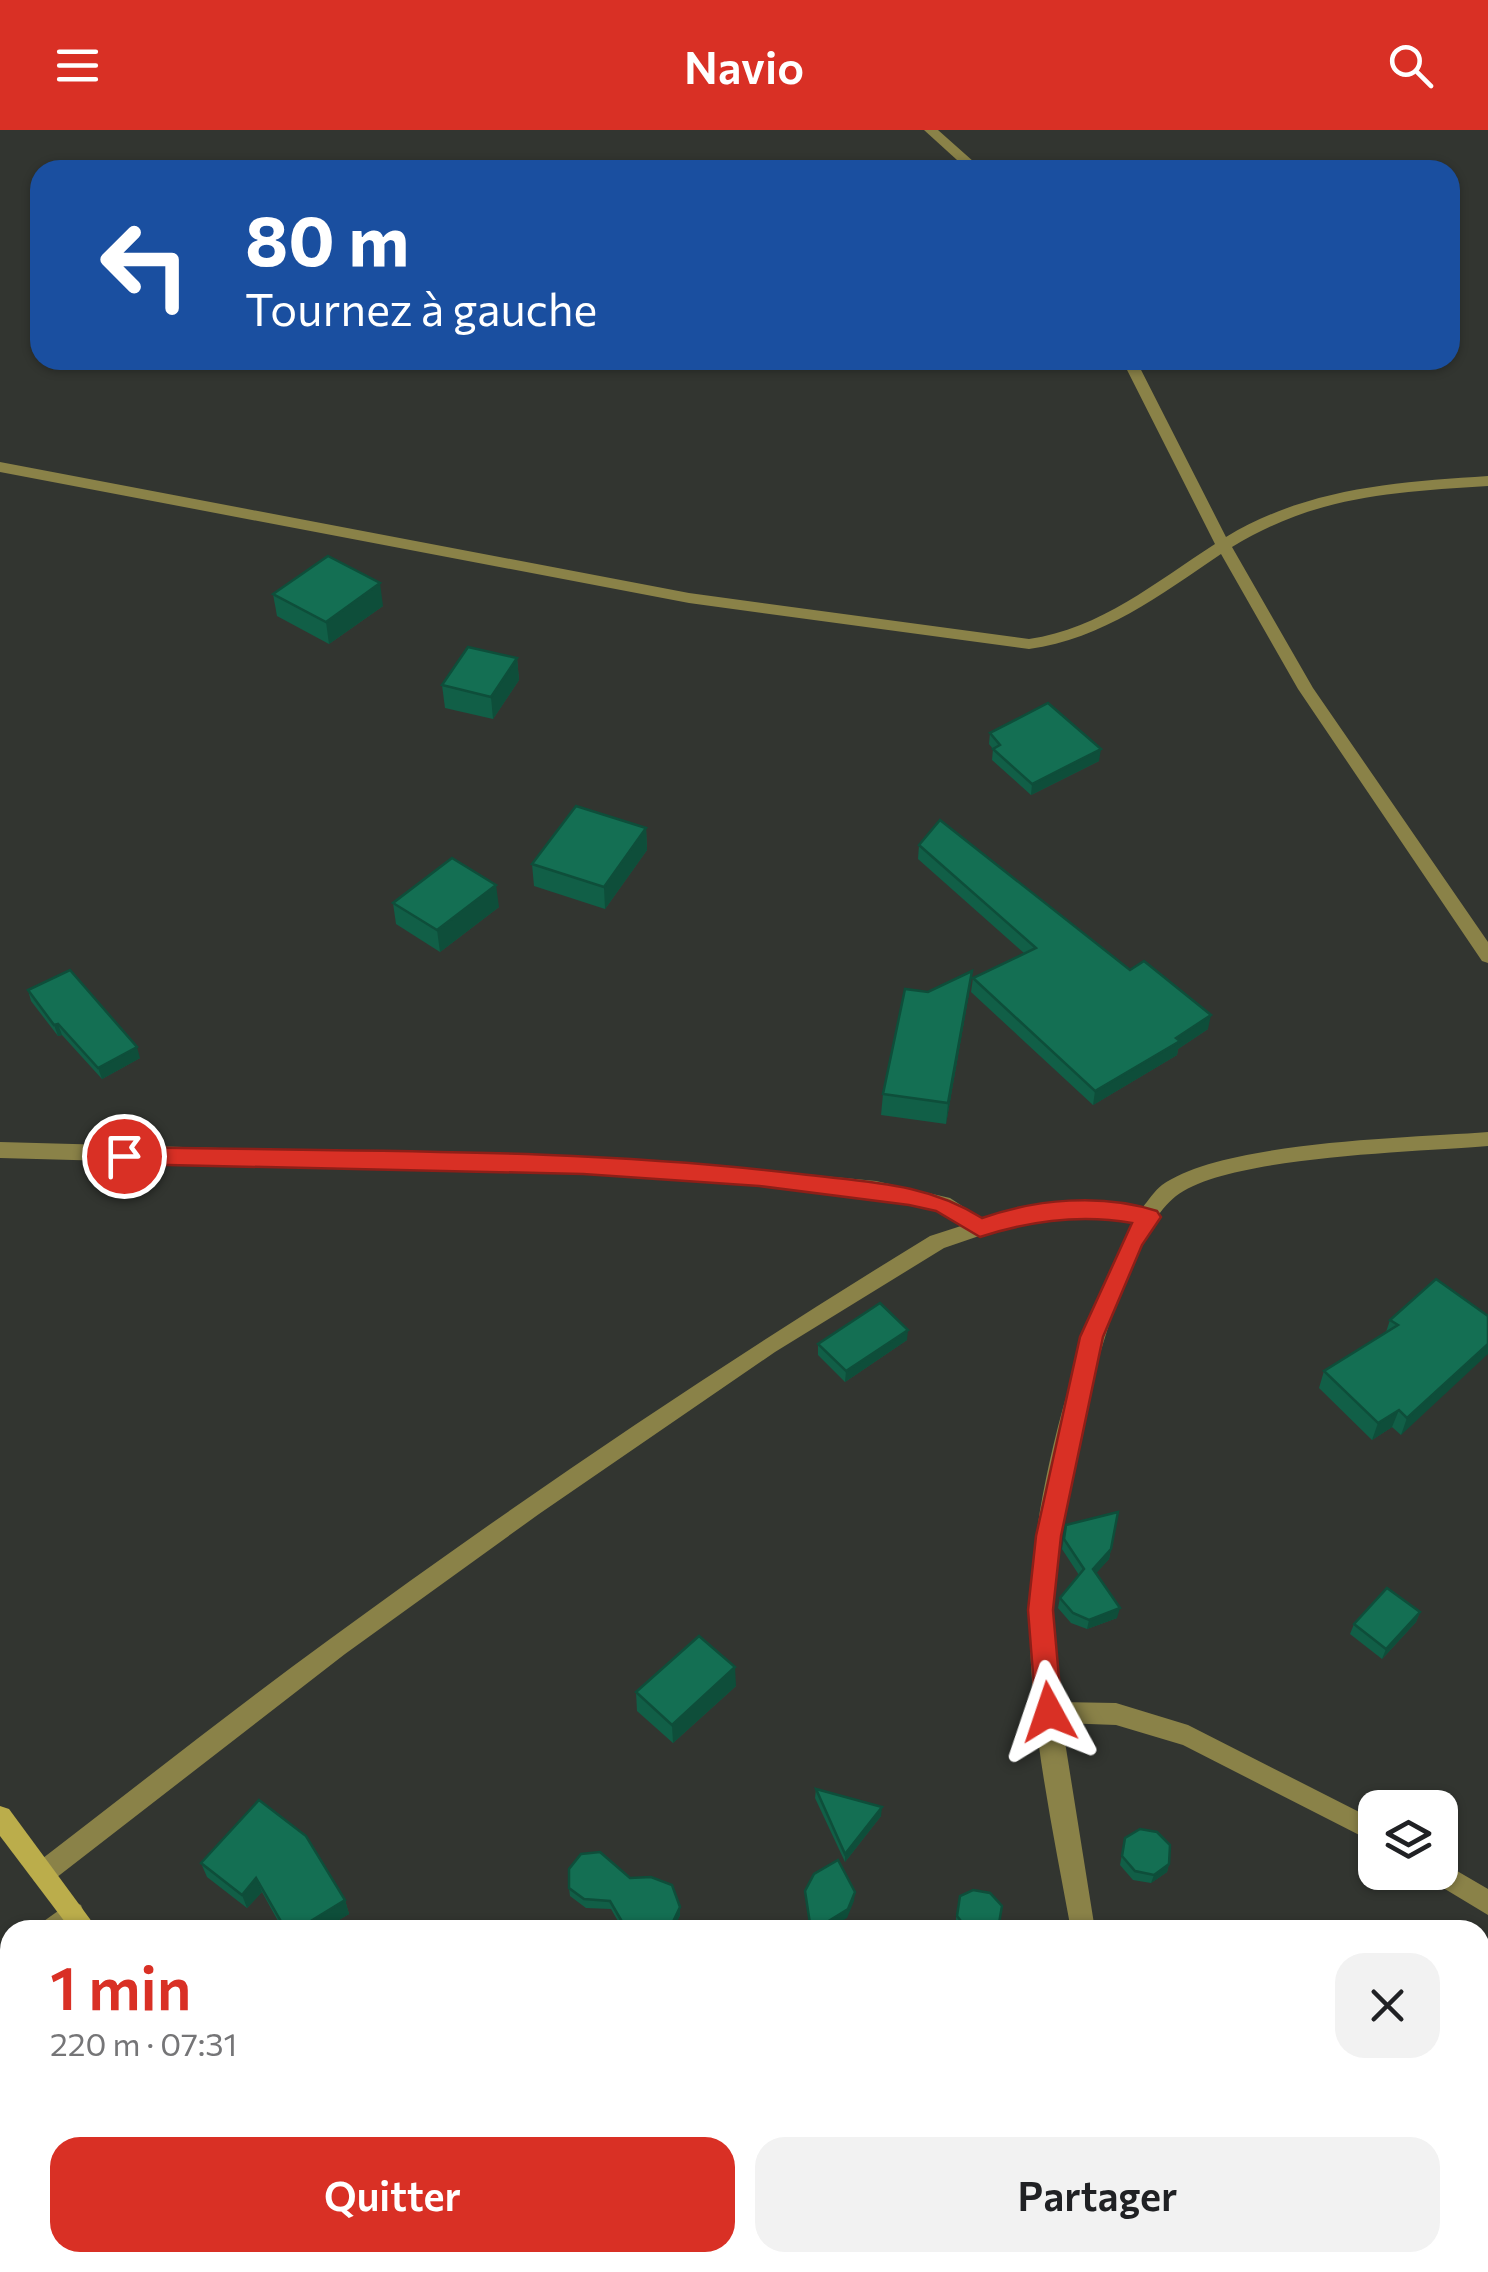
<!DOCTYPE html>
<html lang="fr">
<meta charset="utf-8">
<style>
:root{--surface:#fff;--page:#f2f2f2;--text:#202124;--muted:#757577;--accent:#d93025}
body{margin:0;font-family:Commissioner,sans-serif;background:var(--page);color:var(--text);height:100vh;display:flex;flex-direction:column;font-size:38px;white-space:nowrap}
*{box-sizing:border-box;margin:0}
p{font-size:32px;color:var(--muted)}
.icon{flex:none;width:55px;height:55px;fill:none;stroke:currentColor;stroke-width:2;stroke-linecap:round;stroke-linejoin:round}
.map{position:relative;flex:1;overflow:hidden}
.side{position:absolute;left:0px;top:1790px;width:1490px;height:352px;display:flex;flex-direction:column;background:var(--surface);border-radius:30px 30px 0 0;box-shadow:0 2px 8px #0004}
.side>*{flex:none}
.banner{position:absolute;left:30px;top:30px;width:1430px;height:210px;border-radius:30px;box-shadow:0 2px 8px #0004;background:#1a4fa0;color:#fff;overflow:hidden}
.buttons{position:absolute;left:1358px;top:1660px;display:grid;gap:20px}
.buttons a{display:grid;place-items:center;width:100px;height:100px;border-radius:20px;background:var(--surface);box-shadow:0 2px 8px #0004;font-size:50px}
.pin{position:absolute;display:grid;place-items:center;width:85px;height:85px;color:#fff;margin:-42px;border:5px solid #fff;border-radius:50%;box-shadow:0 2px 10px #0007}
.me{position:absolute;width:110px;margin:-55px;rotate:355deg;stroke-linejoin:round;filter:drop-shadow(0 0 8px #0008)}
.turn{display:flex;align-items:center;gap:35px;height:210px;padding:0 50px;font-size:45px}
.turn .icon{width:130px;height:130px;stroke-width:2.5}
.turn b{display:block;font-size:70px;line-height:85px}
.round{display:grid;place-items:center;flex:none;width:105px;height:105px;border-radius:30px;background:var(--page)}
.overview{display:flex;align-items:center;justify-content:space-between;height:170px;padding:0 50px}
h1{font-size:60px;font-weight:600;line-height:75px;color:var(--accent)}
.primary-button{display:flex;gap:20px;margin-top:auto;padding:20px 50px}
.primary-button a{flex:1;height:115px;border-radius:30px;background:var(--accent);color:#fff;font-size:40px;font-weight:600;line-height:115px;text-align:center}
.primary-button a+a{background:var(--page);color:var(--text)}
header{display:flex;justify-content:space-between;align-items:center;height:130px;padding:0 50px;background:var(--accent);color:#fff;font-size:45px;font-weight:600}
.map>svg:first-child{display:block}
.lines{fill:none;stroke-linecap:round;stroke-linejoin:round}
.minor{fill:#8a8248;fill-rule:evenodd}
.secondary{fill:#bbad4b;fill-rule:evenodd}
.wall{fill:#115f47}
.shaded-wall{fill:#0e4e3a}
.building{fill:#146f53;stroke:#0e4e3a;stroke-width:2.5}
.route{fill:#d93025;stroke:#8d1f18;stroke-width:2.5}
</style>
<header><svg class="icon" aria-label="menu" viewBox="0 0 24 24"><path d="M4 6h16M4 12h16M4 18h16"/></svg>Navio<svg class="icon" aria-label="search" viewBox="0 0 24 24"><circle cx="10" cy="10" r="6"/><path d="M15 15l6 6"/></svg></header>
<div class="map">
<svg width="1488" height="2142" viewBox="0 0 1488 2142">
<rect width="100%" height="100%" fill="#323530"/>
<g class="lines">
<g class="minor">
<path d="M 924,0 L 938,0 L 983,40 L 968,40 Z"/>
<path d="M 1122,230 L 1136,230 L 1226,407 C 1307,358 1396,352 1488,346 L 1488,356 C 1393,362 1315,366 1232,417 L 1313,558 L 1488,812 L 1488,833 L 1482,831 L 1298,559 L 1221,424 C 1160,465 1103,509 1029,519 L 689,473 L 0,342 L 0,332 L 689,463 L 1029,509 C 1100,499 1156,452 1215,414 Z"/>
<path d="M 1488,1002 L 1488,1016 C 1418,1022 1227,1026 1176,1066 C 1113,1115 1063,1361 1055,1443 C 1050,1486 1054,1529 1059,1572 L 1116,1573 L 1188,1595 L 1375,1690 L 1375,1713 L 1183,1615 L 1116,1595 L 1062,1593 L 1095,1800 L 1071,1800 C 1052,1696 1028,1587 1030,1482 C 1032,1361 1079,1199 1133,1092 L 1102,1087 L 1017,1093 L 944,1118 L 775,1222 L 539,1384 L 345,1524 L 52,1751 L 43,1755 L 34,1751 L 31,1743 L 34,1735 C 133,1659 230,1582 330,1509 C 525,1366 724,1232 930,1106 L 961,1096 L 938,1081 L 876,1067 L 759,1056 L 583,1044 L 0,1028 L 0,1012 L 583,1028 L 759,1040 L 876,1051 L 950,1068 L 982,1089 C 1034,1071 1088,1069 1142,1078 C 1148,1071 1155,1060 1162,1055 C 1223,1011 1410,1008 1488,1002 Z"/>
<path d="M 1440,1731 L 1488,1759 L 1488,1785 L 1430,1750 L 1427,1742 L 1440,1742 Z"/>
<path d="M 72,1771 L 81,1775 L 84,1783 L 71,1800 L 41,1800 L 44,1791 Z"/>
<path d="M 10,1826 L 10,1855 L 0,1859 L 0,1830 Z"/>
<path d="M 1116,2132 L 1144,2132 L 1145,2142 L 1117,2142 Z"/>
</g>
<g class="secondary">
<path d="M 0,1676 L 9,1679 L 98,1800 L 71,1800 L 0,1706 Z"/>
<path d="M 339,2132 L 371,2132 L 375,2142 L 343,2142 Z"/>
</g>
</g>
<g class="wall">
<path d="M 273,464 L 383,476 L 329,514 L 277,486 Z"/>
<path d="M 517,528 L 519,550 L 493,589 L 445,578 L 442,555 Z"/>
<path d="M 990,603 L 1099,631 L 1031,665 L 992,630 L 993,619 L 989,614 Z"/>
<path d="M 646,698 L 647,720 L 605,779 L 534,756 L 532,734 Z"/>
<path d="M 919,715 L 1208,899 L 1178,919 L 1177,925 L 1093,975 L 971,862 L 973,848 L 1024,823 L 918,729 Z"/>
<path d="M 393,773 L 499,777 L 440,822 L 396,794 Z"/>
<path d="M 28,860 L 140,928 L 102,949 L 62,905 L 58,906 L 31,871 Z"/>
<path d="M 928,862 L 969,863 L 946,994 L 881,985 L 883,964 Z"/>
<path d="M 1488,1186 L 1401,1305 L 1392,1297 L 1372,1310 L 1319,1258 L 1324,1241 L 1386,1202 L 1390,1190 Z"/>
<path d="M 907,1210 L 845,1252 L 818,1225 L 818,1214 Z"/>
<path d="M 1066,1395 L 1111,1419 L 1109,1429 L 1096,1443 L 1117,1488 L 1087,1499 L 1071,1493 L 1058,1478 L 1060,1468 L 1079,1445 L 1062,1419 Z"/>
<path d="M 1420,1482 L 1416,1492 L 1382,1529 L 1350,1504 L 1354,1494 Z"/>
<path d="M 736,1556 L 673,1613 L 637,1581 L 636,1562 Z"/>
<path d="M 816,1659 L 881,1686 L 845,1732 L 815,1668 Z"/>
<path d="M 1125,1708 L 1169,1734 L 1167,1742 L 1151,1753 L 1133,1750 L 1120,1735 Z"/>
<path d="M 201,1733 L 345,1770 L 349,1784 L 322,1800 L 283,1800 L 262,1762 L 247,1778 L 207,1747 Z"/>
<path d="M 630,1748 L 680,1777 L 680,1785 L 673,1800 L 623,1800 L 611,1779 L 586,1778 L 570,1766 L 569,1758 Z"/>
<path d="M 960,1766 L 998,1800 L 960,1800 L 955,1795 Z"/>
</g>
<g class="shaded-wall">
<path d="M 380,453 L 383,476 L 329,514 L 326,492 Z"/>
<path d="M 517,528 L 519,550 L 493,589 L 491,567 Z"/>
<path d="M 1101,619 L 1099,631 L 1031,665 L 1032,654 Z"/>
<path d="M 646,698 L 647,720 L 605,779 L 604,757 Z"/>
<path d="M 496,755 L 499,777 L 440,822 L 437,800 Z"/>
<path d="M 972,841 L 969,863 L 946,994 L 948,973 Z"/>
<path d="M 1211,885 L 1208,899 L 1178,919 L 1177,925 L 1093,975 L 1095,961 Z"/>
<path d="M 58,894 L 62,905 L 58,906 L 54,895 Z"/>
<path d="M 137,917 L 140,928 L 102,949 L 98,938 Z"/>
<path d="M 908,1200 L 907,1210 L 845,1252 L 846,1241 Z"/>
<path d="M 1488,1214 L 1488,1224 L 1401,1305 L 1407,1288 Z"/>
<path d="M 1399,1280 L 1392,1297 L 1372,1310 L 1378,1293 Z"/>
<path d="M 1111,1419 L 1109,1429 L 1091,1449 L 1093,1439 Z"/>
<path d="M 1120,1478 L 1117,1488 L 1087,1499 L 1089,1490 Z"/>
<path d="M 1420,1482 L 1416,1492 L 1382,1529 L 1386,1519 Z"/>
<path d="M 735,1537 L 736,1556 L 673,1613 L 672,1595 Z"/>
<path d="M 882,1677 L 881,1686 L 845,1732 L 845,1724 Z"/>
<path d="M 1169,1734 L 1167,1742 L 1151,1753 L 1154,1745 Z"/>
<path d="M 256,1748 L 262,1762 L 247,1778 L 242,1765 Z"/>
<path d="M 855,1762 L 854,1771 L 847,1788 L 827,1800 L 814,1800 Z"/>
<path d="M 345,1770 L 349,1784 L 322,1800 L 296,1800 Z"/>
<path d="M 680,1777 L 680,1785 L 673,1800 L 664,1800 Z"/>
</g>
<g class="building">
<path d="M 328,426 L 380,453 L 326,492 L 273,464 Z"/>
<path d="M 468,517 L 517,528 L 491,567 L 442,555 Z"/>
<path d="M 1048,573 L 1101,619 L 1032,654 L 993,619 L 1000,615 L 990,603 Z"/>
<path d="M 576,676 L 646,698 L 604,757 L 532,734 Z"/>
<path d="M 940,690 L 1130,840 L 1144,831 L 1211,885 L 1176,908 L 1180,911 L 1095,961 L 973,848 L 1036,818 L 919,715 Z"/>
<path d="M 452,728 L 496,755 L 437,800 L 393,773 Z"/>
<path d="M 70,840 L 137,917 L 98,938 L 58,894 L 54,895 L 28,860 Z"/>
<path d="M 972,841 L 948,973 L 883,964 L 905,859 L 928,862 Z"/>
<path d="M 1436,1149 L 1488,1186 L 1488,1214 L 1407,1288 L 1399,1280 L 1378,1293 L 1324,1241 L 1398,1195 L 1390,1190 Z"/>
<path d="M 880,1173 L 908,1200 L 846,1241 L 818,1214 Z"/>
<path d="M 1118,1382 L 1111,1419 L 1093,1439 L 1120,1478 L 1089,1490 L 1073,1483 L 1060,1468 L 1084,1439 L 1064,1409 L 1066,1395 Z"/>
<path d="M 1387,1458 L 1420,1482 L 1386,1519 L 1354,1494 Z"/>
<path d="M 699,1506 L 735,1537 L 672,1595 L 636,1562 Z"/>
<path d="M 816,1659 L 882,1677 L 845,1724 Z"/>
<path d="M 259,1670 L 306,1706 L 345,1770 L 296,1800 L 286,1800 L 256,1748 L 242,1765 L 201,1733 Z"/>
<path d="M 1140,1699 L 1157,1702 L 1170,1715 L 1169,1734 L 1154,1745 L 1135,1741 L 1122,1726 L 1125,1708 Z"/>
<path d="M 600,1722 L 630,1748 L 651,1747 L 672,1755 L 680,1777 L 670,1798 L 664,1800 L 634,1800 L 624,1795 L 610,1771 L 584,1769 L 569,1758 L 569,1739 L 581,1724 Z"/>
<path d="M 838,1730 L 855,1762 L 848,1779 L 814,1800 L 811,1800 L 805,1761 L 814,1744 Z"/>
<path d="M 973,1760 L 990,1763 L 1002,1776 L 998,1799 L 968,1800 L 957,1786 L 960,1766 Z"/>
</g>
<path class="route" d="M 124,1017 C 349,1022 577,1017 800,1044 C 865,1052 926,1052 982,1088 C 1036,1069 1102,1063 1157,1081 L 1161,1087 L 1142,1115 L 1103,1207 L 1061,1406 L 1053,1480 L 1062,1582 L 1058,1590 L 1049,1594 L 1040,1590 L 1036,1582 L 1028,1480 L 1036,1406 L 1080,1207 L 1132,1093 C 1081,1084 1029,1091 980,1107 L 936,1081 L 909,1075 L 759,1056 L 583,1044 L 124,1034 L 113,1026 Z"/>
</svg>
<div class="buttons">
<a><svg class="icon" aria-label="layers" viewBox="0 0 24 24"><path d="M12 4l9 5-9 5-9-5zM3 14l9 5 9-5"/></svg></a>
</div>
<div class="pin" style="left:124px;top:1026px;background:#d93025"><svg class="icon" aria-label="arrive" viewBox="0 0 24 24"><path d="M6 21V4h12l-3 4 3 4H6"/></svg></div>
<svg class="me" style="left:1049px;top:1582px" viewBox="-20 -20 40 40"><path d="M0-17L14 15 0 8-14 15z" fill="#d93025" stroke="#fff" stroke-width="4"/></svg>
<div class="banner">
<div class="turn"><svg class="icon" aria-label="left" viewBox="0 0 24 24"><path d="M17 20v-9H6M10 6l-5 5 5 5"/></svg><div><b>80 m</b>Tournez à gauche</div></div>
</div>
<section class="side">
<div class="overview"><div><h1>1 min</h1><p>220 m · 07:31</p></div><a class="round"><svg class="icon" aria-label="close" viewBox="0 0 24 24"><path d="M6 6l12 12M18 6L6 18"/></svg></a></div>
<div class="primary-button"><a>Quitter</a><a>Partager</a></div>
</section>
</div>
